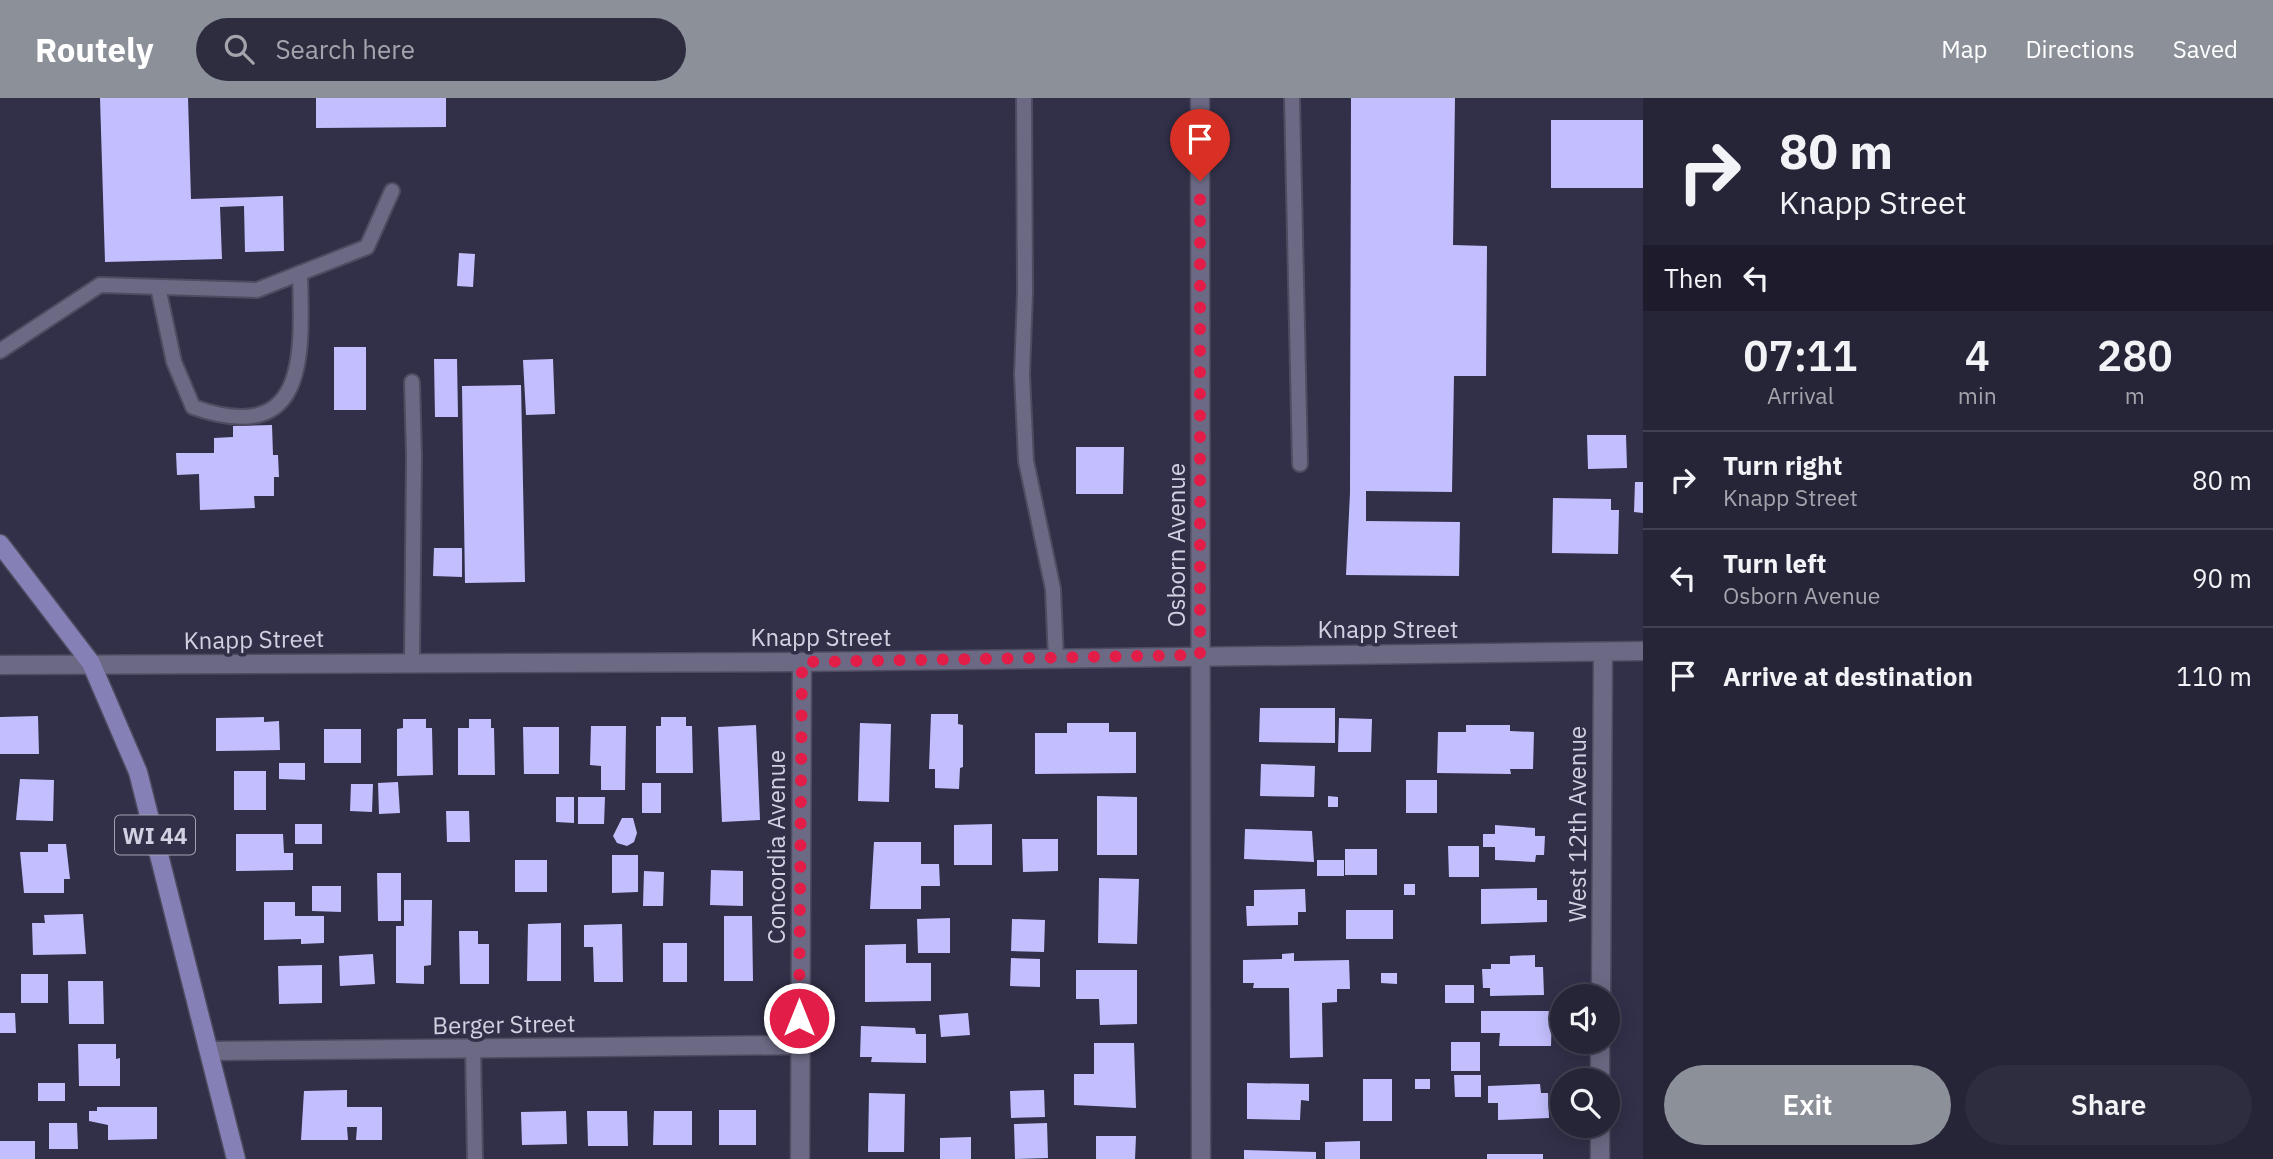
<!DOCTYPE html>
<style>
:root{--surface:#262437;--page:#2e2c3f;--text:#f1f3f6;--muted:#a4a4ad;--line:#424152;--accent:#8c9099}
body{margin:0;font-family:"IBM Plex Sans",sans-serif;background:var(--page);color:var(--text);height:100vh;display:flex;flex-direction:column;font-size:26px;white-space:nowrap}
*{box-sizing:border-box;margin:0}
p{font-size:23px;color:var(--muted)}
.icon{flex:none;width:38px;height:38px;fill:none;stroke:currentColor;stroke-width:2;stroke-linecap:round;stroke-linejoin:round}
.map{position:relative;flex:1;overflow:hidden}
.panel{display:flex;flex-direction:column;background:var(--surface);width:630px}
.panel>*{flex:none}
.banner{background:#262437;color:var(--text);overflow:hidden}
.controls{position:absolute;left:1550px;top:886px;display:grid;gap:14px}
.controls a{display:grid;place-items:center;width:70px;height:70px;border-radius:50%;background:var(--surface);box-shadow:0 4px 18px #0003,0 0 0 2px var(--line);font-size:35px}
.pin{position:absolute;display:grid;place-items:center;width:60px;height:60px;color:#fff;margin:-72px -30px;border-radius:50% 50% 50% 0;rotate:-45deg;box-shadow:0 0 7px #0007}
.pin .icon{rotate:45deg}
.me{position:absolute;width:77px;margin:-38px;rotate:0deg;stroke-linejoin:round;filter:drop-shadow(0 0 5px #0008)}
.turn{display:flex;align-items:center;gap:24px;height:147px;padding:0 21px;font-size:32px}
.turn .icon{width:91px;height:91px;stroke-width:2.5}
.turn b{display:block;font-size:49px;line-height:60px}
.then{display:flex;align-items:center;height:66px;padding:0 21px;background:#0003;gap:14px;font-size:26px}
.eta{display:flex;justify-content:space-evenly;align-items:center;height:119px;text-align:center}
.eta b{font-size:42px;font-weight:600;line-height:49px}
.button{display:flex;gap:14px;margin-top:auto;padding:14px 21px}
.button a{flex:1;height:80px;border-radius:42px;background:var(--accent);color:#fff;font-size:28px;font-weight:600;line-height:80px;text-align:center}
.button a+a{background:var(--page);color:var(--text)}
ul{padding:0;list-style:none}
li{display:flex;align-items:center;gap:21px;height:98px;padding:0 21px;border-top:2px solid var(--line)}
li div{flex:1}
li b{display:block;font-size:26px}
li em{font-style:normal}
header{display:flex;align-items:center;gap:42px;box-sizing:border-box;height:98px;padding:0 35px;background:var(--accent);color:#fff}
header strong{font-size:33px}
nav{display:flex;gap:38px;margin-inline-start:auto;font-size:24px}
.search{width:490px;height:63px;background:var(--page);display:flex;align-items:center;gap:18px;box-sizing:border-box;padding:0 24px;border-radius:38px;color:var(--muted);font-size:26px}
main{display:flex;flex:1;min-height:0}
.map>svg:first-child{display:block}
.building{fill:#c3bffe}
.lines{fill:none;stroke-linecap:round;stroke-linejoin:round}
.service-casing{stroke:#4e4c60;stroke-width:18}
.minor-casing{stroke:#4e4c60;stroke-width:21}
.tertiary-casing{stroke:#4e4c60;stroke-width:21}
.primary-casing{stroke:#4e4c60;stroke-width:21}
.service{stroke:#6b6984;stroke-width:14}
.minor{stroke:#6b6984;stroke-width:18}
.tertiary{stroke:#6b6984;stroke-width:18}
.primary{stroke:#8581b6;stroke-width:18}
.route{stroke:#e11d48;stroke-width:12;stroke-dasharray:0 21.6}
.labels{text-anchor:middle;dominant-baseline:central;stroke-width:7;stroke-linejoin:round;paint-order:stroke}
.shield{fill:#323049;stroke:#a2a1b3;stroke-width:2}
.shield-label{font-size:23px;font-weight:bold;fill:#d2d1e1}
.street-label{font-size:24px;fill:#d2d1e1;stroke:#323049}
</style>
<header>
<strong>Routely</strong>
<div class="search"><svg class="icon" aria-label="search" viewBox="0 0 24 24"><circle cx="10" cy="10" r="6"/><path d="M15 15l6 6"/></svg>Search here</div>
<nav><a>Map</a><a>Directions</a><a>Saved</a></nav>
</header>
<main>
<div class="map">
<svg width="1643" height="1061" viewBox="0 0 1643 1061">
<rect width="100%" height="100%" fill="#323049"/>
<g class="building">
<path d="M 100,0 L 188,0 L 191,101 L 283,98 L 284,153 L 245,154 L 244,108 L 220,109 L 222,161 L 105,164 Z"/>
<path d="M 316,0 L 446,0 L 446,29 L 316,30 Z"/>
<path d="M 1351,0 L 1455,0 L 1453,147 L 1487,148 L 1486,278 L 1454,278 L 1452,394 L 1366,393 L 1366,423 L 1460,424 L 1459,478 L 1346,477 L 1350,395 Z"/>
<rect x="1551" y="22" width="92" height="68"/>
<path d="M 459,155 L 475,156 L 473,189 L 457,188 Z"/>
<rect x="334" y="249" width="32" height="63"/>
<path d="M 434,261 L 457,261 L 458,319 L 435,319 Z"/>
<path d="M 553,261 L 555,316 L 526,317 L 523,262 Z"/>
<path d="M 521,287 L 525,484 L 465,485 L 462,288 Z"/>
<path d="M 272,327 L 273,357 L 278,357 L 279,379 L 274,379 L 274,398 L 254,398 L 255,410 L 200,412 L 199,376 L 177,377 L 176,355 L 214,355 L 214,340 L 233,339 L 233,328 Z"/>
<path d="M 1587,337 L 1626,337 L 1627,370 L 1588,371 Z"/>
<path d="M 1076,349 L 1124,349 L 1123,396 L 1076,396 Z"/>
<path d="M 1635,384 L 1643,384 L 1643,415 L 1634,414 Z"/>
<path d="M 1553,400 L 1611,401 L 1611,412 L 1619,412 L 1618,456 L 1552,455 Z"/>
<path d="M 434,450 L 462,450 L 462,479 L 433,478 Z"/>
<path d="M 1260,610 L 1335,610 L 1335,645 L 1259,644 Z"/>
<path d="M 931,616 L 958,616 L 958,626 L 963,627 L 963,669 L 960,670 L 959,691 L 935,690 L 935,671 L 929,671 Z"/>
<path d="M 38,618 L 39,656 L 0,656 L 0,619 Z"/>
<path d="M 264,619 L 264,624 L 279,623 L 280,652 L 216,653 L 216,620 Z"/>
<path d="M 661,619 L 686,619 L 686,628 L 692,628 L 693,675 L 656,675 L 656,628 L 661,628 Z"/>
<path d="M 1339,620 L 1372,621 L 1371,654 L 1338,654 Z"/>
<path d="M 403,621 L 426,621 L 426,630 L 432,630 L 433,677 L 397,678 L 397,631 L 403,630 Z"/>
<path d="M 469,621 L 491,621 L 491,630 L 494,630 L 495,677 L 458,677 L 458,630 L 469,630 Z"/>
<path d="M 860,625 L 891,626 L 889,704 L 858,703 Z"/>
<path d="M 1067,625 L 1109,625 L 1109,634 L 1136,634 L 1136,675 L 1035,676 L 1035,635 L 1067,635 Z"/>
<path d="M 756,627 L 760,722 L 722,724 L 718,629 Z"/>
<path d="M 1466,627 L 1510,627 L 1510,633 L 1534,634 L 1533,671 L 1510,671 L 1511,676 L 1437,675 L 1438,634 L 1466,634 Z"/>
<path d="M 591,628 L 626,628 L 625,692 L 601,692 L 601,668 L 590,667 Z"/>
<path d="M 523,629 L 559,629 L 559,676 L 524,676 Z"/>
<rect x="324" y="631" width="37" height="34"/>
<path d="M 279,665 L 305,665 L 305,682 L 279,681 Z"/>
<path d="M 1261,666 L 1315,668 L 1314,699 L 1260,698 Z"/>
<rect x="234" y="673" width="32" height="39"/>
<path d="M 20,681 L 54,682 L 53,723 L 16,722 Z"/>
<rect x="1406" y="682" width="31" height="33"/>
<path d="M 398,684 L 400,715 L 379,716 L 378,685 Z"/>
<rect x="642" y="685" width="19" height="30"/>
<path d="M 351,686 L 373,686 L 372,714 L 350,713 Z"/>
<path d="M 1097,698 L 1137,699 L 1137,757 L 1097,757 Z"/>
<path d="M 1328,698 L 1338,699 L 1338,709 L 1328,709 Z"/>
<path d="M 556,699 L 574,699 L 574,725 L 556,724 Z"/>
<path d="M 578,699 L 605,699 L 604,726 L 578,726 Z"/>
<path d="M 446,713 L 469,713 L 470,744 L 447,744 Z"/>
<path d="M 622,720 L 633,720 L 637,735 L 634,744 L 627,748 L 617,745 L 613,738 Z"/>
<rect x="295" y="726" width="27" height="20"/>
<path d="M 992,726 L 992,767 L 954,767 L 954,727 Z"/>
<path d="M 1495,727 L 1535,730 L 1535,738 L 1545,738 L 1544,757 L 1536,757 L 1535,764 L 1495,762 L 1495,749 L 1483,749 L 1483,736 L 1495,736 Z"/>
<path d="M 1245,731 L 1312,733 L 1314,764 L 1244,761 Z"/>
<path d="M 236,736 L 283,736 L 284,755 L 293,755 L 293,772 L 236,773 Z"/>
<path d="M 1022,741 L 1058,741 L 1058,773 L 1023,774 Z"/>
<path d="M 874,744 L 921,744 L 921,766 L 939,766 L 940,788 L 921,788 L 921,811 L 870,811 Z"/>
<path d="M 48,746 L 66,746 L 70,781 L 64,781 L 64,795 L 24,795 L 20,754 L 48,754 Z"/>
<path d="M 1448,748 L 1479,748 L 1479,779 L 1449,779 Z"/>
<rect x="1345" y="751" width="32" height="26"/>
<path d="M 612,757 L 638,757 L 638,794 L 612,795 Z"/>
<rect x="515" y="762" width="32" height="32"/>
<rect x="1317" y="762" width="27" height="16"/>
<path d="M 711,772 L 743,773 L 743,808 L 710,807 Z"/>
<path d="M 644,773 L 664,774 L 663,808 L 643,808 Z"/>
<path d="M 377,775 L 401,775 L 401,823 L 378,823 Z"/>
<path d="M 1099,780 L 1139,781 L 1137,846 L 1098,845 Z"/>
<rect x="1404" y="786" width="11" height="11"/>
<path d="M 312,788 L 341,788 L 341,814 L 312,813 Z"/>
<path d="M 1537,790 L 1537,802 L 1547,802 L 1547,824 L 1481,826 L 1481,791 Z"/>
<path d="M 1305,791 L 1306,814 L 1298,814 L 1298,827 L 1247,828 L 1246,808 L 1254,808 L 1254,792 Z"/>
<path d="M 404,802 L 432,802 L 431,867 L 424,868 L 424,886 L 396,885 L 396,828 L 404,828 Z"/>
<path d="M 264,804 L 295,804 L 295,818 L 324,818 L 324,845 L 301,846 L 301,841 L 264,842 Z"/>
<rect x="1346" y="812" width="47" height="29"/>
<path d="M 83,816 L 86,856 L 33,857 L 32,825 L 45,825 L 44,817 Z"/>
<path d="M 724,818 L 752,818 L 753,883 L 724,883 Z"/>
<path d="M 950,820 L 950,855 L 918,855 L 917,821 Z"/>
<path d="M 1012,821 L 1045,822 L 1044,854 L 1011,853 Z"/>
<path d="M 561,825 L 561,883 L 527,883 L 528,826 Z"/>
<path d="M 622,826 L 623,884 L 594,884 L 593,849 L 584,849 L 584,827 Z"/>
<path d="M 459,833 L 478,833 L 478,846 L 489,846 L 489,886 L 460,886 Z"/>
<rect x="663" y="845" width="24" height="39"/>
<path d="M 906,846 L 906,865 L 931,865 L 931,903 L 865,904 L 865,847 Z"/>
<path d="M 1294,855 L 1294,863 L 1349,862 L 1350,891 L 1337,891 L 1337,904 L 1322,905 L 1323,959 L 1290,960 L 1289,890 L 1253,890 L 1254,885 L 1243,885 L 1243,862 L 1282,861 L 1282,856 Z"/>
<path d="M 373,856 L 375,886 L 340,888 L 339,858 Z"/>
<path d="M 1535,857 L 1535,869 L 1543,869 L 1544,897 L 1490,898 L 1490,890 L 1483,890 L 1482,871 L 1491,871 L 1491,866 L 1510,866 L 1510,858 Z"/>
<path d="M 1011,860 L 1040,861 L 1040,889 L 1010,888 Z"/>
<path d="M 322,867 L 322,905 L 279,906 L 278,868 Z"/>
<path d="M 1076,872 L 1137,872 L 1137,926 L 1100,927 L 1099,901 L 1076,901 Z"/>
<path d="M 1381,875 L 1397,875 L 1397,886 L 1381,885 Z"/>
<rect x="21" y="876" width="27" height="29"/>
<path d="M 68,883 L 103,883 L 104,926 L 69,926 Z"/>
<rect x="1445" y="887" width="29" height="18"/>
<path d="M 1481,913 L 1552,913 L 1551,948 L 1499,948 L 1500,935 L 1481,935 Z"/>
<path d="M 0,915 L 15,915 L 16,935 L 0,935 Z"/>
<path d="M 968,915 L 970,937 L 941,939 L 939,917 Z"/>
<path d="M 861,928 L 915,930 L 916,936 L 926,936 L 926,965 L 871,964 L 872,959 L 860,959 Z"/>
<rect x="1451" y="944" width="29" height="29"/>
<path d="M 1094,945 L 1134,945 L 1136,1010 L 1074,1007 L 1074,976 L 1094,976 Z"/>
<path d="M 78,946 L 116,946 L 116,961 L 120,960 L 120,988 L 79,988 Z"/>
<path d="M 1454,977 L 1481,977 L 1481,999 L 1455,999 Z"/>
<rect x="1363" y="981" width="29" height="42"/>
<rect x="1415" y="981" width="15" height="10"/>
<rect x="38" y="985" width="27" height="18"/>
<path d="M 1247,985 L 1309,986 L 1309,1003 L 1301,1002 L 1300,1022 L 1247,1021 Z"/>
<path d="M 1540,986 L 1541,995 L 1548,995 L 1549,1020 L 1498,1022 L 1498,1005 L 1488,1005 L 1488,988 Z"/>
<path d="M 347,992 L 347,1009 L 382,1009 L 382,1042 L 356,1042 L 357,1029 L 347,1029 L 348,1042 L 301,1042 L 304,993 Z"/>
<path d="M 1044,992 L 1045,1019 L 1011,1020 L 1010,993 Z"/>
<path d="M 869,995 L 905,996 L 904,1054 L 868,1054 Z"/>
<path d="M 97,1009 L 157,1009 L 157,1041 L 108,1042 L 108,1027 L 89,1023 L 89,1013 L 97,1013 Z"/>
<rect x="719" y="1012" width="37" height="35"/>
<path d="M 566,1013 L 567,1046 L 522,1047 L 521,1014 Z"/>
<path d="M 587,1013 L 627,1013 L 628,1048 L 588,1048 Z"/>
<path d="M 654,1013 L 692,1013 L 692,1047 L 653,1047 Z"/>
<path d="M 49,1025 L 77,1025 L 78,1051 L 49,1051 Z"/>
<path d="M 1047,1025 L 1048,1060 L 1015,1061 L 1014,1026 Z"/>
<path d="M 1096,1038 L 1136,1038 L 1135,1061 L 1096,1061 Z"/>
<path d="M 971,1039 L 971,1061 L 940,1061 L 940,1040 Z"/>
<rect x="0" y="1043" width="35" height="18"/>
<path d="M 1360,1043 L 1360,1061 L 1325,1061 L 1325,1044 Z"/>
<path d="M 1244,1052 L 1316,1054 L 1316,1061 L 1244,1061 Z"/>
<rect x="1487" y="1056" width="56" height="5"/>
</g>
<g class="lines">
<defs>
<g id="service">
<path d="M 1024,0 L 1025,195 L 1022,276 L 1026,363 L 1053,491 L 1056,561"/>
<path d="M 1292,0 L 1300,366"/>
<path d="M 158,189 L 174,264 L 193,309 C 309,350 302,256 300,175"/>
<path d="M 0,253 L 100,187 L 257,192 L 367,149 L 392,93"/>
<path d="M 412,284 L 414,358 L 412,565"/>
<path d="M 473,950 L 475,1061"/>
</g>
<g id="minor">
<path d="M 1200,0 L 1201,1061"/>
<path d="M 1601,898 L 1603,554"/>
<path d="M 209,953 L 799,947"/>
<path d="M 1600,982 L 1600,943"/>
<path d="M 800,1061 L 802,564"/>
<path d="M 1600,1061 L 1600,1027"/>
</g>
<path id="tertiary" d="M 0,567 L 802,564 L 1643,553"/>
<path id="primary" d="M 0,446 L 91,565 L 138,674 L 236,1061"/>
</defs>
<use href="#service" class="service-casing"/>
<use href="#minor" class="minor-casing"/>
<use href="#tertiary" class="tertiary-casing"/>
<use href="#primary" class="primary-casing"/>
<use href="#service" class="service"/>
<use href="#minor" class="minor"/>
<use href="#tertiary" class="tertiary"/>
<use href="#primary" class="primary"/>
</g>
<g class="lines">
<path class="route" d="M 799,920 L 802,564 L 1200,557 L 1200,83"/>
</g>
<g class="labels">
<rect class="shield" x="115" y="717.5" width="80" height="39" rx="5"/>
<g class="shield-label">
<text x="155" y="737">WI 44</text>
</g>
<g class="street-label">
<text transform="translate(1176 447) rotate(-90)">Osborn Avenue</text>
<text x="1388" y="531">Knapp Street</text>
<text x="821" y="539">Knapp Street</text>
<text transform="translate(254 541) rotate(-1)">Knapp Street</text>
<text transform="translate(1577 726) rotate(-90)">West 12th Avenue</text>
<text transform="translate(776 749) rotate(-90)">Concordia Avenue</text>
<text transform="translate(504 926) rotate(-1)">Berger Street</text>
</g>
</g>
</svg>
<div class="controls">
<a><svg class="icon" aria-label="sound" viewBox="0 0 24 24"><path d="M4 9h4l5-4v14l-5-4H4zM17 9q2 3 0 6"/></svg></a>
<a><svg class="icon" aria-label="search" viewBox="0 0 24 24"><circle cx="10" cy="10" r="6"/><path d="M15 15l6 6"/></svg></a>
</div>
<div class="pin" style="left:1200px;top:83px;background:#d93025"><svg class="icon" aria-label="arrive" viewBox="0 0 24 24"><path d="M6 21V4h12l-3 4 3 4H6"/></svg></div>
<svg class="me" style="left:799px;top:920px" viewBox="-20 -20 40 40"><circle r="17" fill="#e11d48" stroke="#fff" stroke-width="3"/><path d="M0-11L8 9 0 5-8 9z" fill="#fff"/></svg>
</div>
<section class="panel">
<div class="banner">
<div class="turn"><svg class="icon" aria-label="right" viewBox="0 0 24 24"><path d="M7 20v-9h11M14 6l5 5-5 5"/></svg><div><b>80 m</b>Knapp Street</div></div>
<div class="then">Then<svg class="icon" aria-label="left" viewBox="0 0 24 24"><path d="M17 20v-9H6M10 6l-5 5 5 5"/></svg></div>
</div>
<div class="eta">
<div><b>07:11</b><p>Arrival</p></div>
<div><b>4</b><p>min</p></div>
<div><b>280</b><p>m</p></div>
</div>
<ul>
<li><svg class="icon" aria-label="right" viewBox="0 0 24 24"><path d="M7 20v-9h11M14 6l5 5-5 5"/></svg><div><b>Turn right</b><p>Knapp Street</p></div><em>80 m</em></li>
<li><svg class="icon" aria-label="left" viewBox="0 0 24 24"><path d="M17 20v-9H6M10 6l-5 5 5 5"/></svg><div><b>Turn left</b><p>Osborn Avenue</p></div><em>90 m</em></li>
<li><svg class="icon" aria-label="arrive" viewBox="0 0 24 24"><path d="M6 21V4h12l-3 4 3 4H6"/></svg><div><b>Arrive at destination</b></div><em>110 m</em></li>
</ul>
<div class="button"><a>Exit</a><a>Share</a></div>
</section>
</main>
